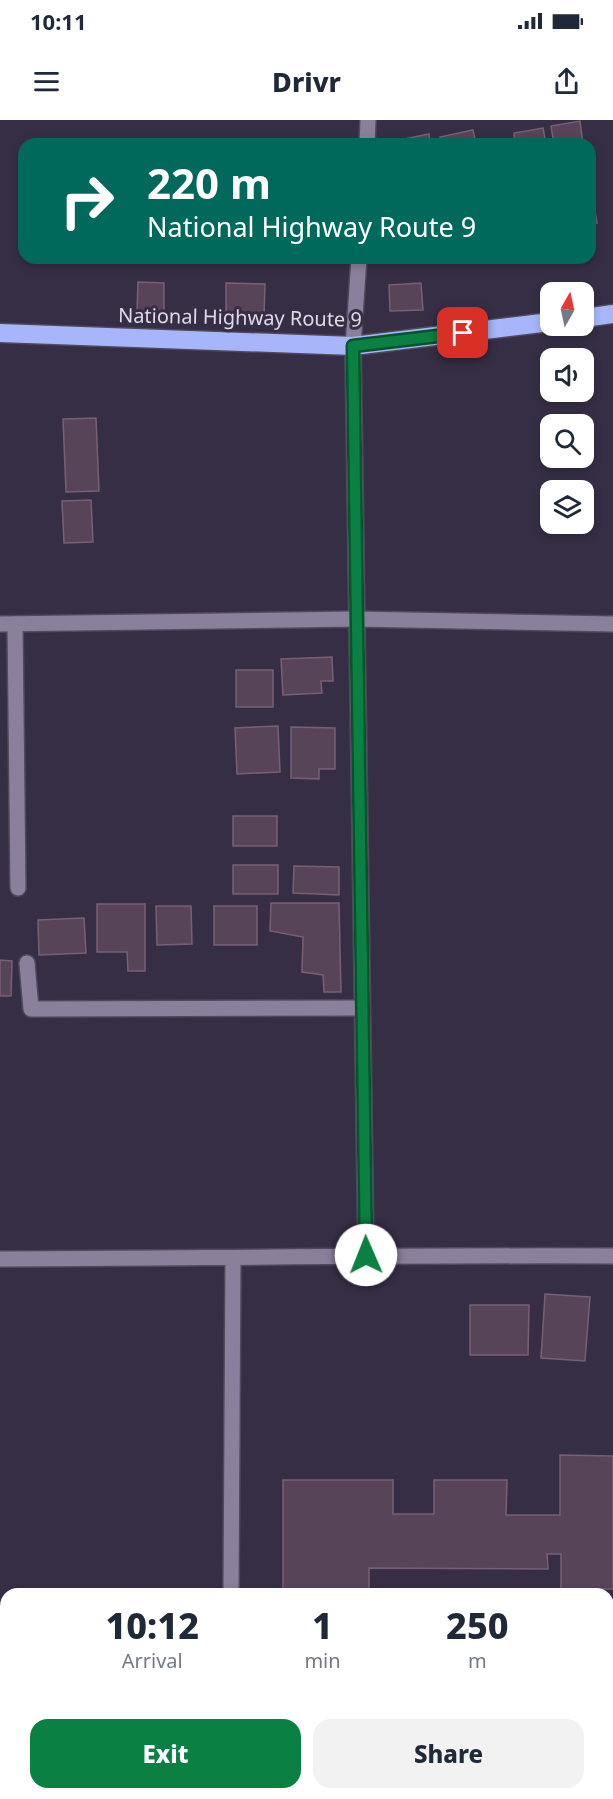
<!DOCTYPE html>
<style>
:root{--surface:#fff;--page:#f2f2f3;--text:#1f2937;--muted:#747a83;--accent:#0b8043}
body{margin:0;font-family:"Noto Sans",sans-serif;background:var(--page);color:var(--text);height:100vh;display:flex;flex-direction:column;font-size:22px;white-space:nowrap}
*{box-sizing:border-box;margin:0}
p{font-size:20px;color:var(--muted)}
.icon{flex:none;width:33px;height:33px;fill:none;stroke:currentColor;stroke-width:2;stroke-linecap:round;stroke-linejoin:round}
.map{position:relative;flex:1;overflow:hidden}
.sheet{position:absolute;left:0px;top:1468px;width:614px;height:212px;display:flex;flex-direction:column;background:var(--surface);border-radius:18px 18px 0 0;box-shadow:0 3px 9px #0003}
.sheet>*{flex:none}
.guide{position:absolute;left:18px;top:18px;width:578px;height:126px;border-radius:18px;box-shadow:0 3px 9px #0003;background:#00695c;color:#fff;overflow:hidden}
.needle{width:39px;rotate:9deg}
.buttons{position:absolute;left:540px;top:162px;display:grid;gap:12px}
.buttons a{display:grid;place-items:center;width:54px;height:54px;border-radius:12px;background:var(--surface);box-shadow:0 3px 9px #0003;font-size:30px}
.pin{position:absolute;display:grid;place-items:center;width:51px;height:51px;color:#fff;margin:-26px;border-radius:12px;box-shadow:0 3px 9px #0006}
.me{position:absolute;width:66px;margin:-33px;rotate:359deg;stroke-linejoin:round;filter:drop-shadow(0 0 4px #0008)}
.turn{display:flex;align-items:center;gap:21px;height:126px;padding:0 30px;font-size:27px}
.turn .icon{width:78px;height:78px;stroke-width:2.5}
.turn b{display:block;font-size:42px;line-height:51px}
.eta{display:flex;justify-content:space-evenly;align-items:center;height:102px;text-align:center}
.eta b{font-size:36px;font-weight:800;line-height:42px}
.cta{display:flex;gap:12px;margin-top:auto;padding:12px 30px}
.cta a{flex:1;height:69px;border-radius:18px;background:var(--accent);color:#fff;font-size:24px;font-weight:800;line-height:69px;text-align:center}
.cta a+a{background:var(--page);color:var(--text)}
.status{display:flex;justify-content:space-between;align-items:center;height:42px;padding:0 30px;background:var(--surface);direction:ltr}
.status svg{height:16px;fill:currentColor}
header{display:flex;justify-content:space-between;align-items:center;height:78px;padding:0 30px;background:var(--surface);font-size:27px;font-weight:800}
.map>svg:first-child{display:block}
.building{fill:#584458;stroke:#766075;stroke-width:1.5}
.lines{fill:none;stroke-linecap:round;stroke-linejoin:round}
.minor-casing{stroke:#50495c;stroke-width:18}
.highway-casing{stroke:#50495c;stroke-width:21}
.minor{stroke:#8a809b;stroke-width:15}
.highway{stroke:#a7b6fa;stroke-width:18}
.route-casing{stroke:#07532c;stroke-width:15}
.route{stroke:#0b8043;stroke-width:10}
.labels{text-anchor:middle;dominant-baseline:central;stroke-width:6;stroke-linejoin:round;paint-order:stroke}
.street-label{font-size:20px;fill:#dfdae9;stroke:#362e45}
</style>
<div class="status"><b>10:11</b><svg viewBox="0 0 49 12"><path d="M0 12V9h3v3zM5 12V6h3v6zM10 12V3h3v9zM15 12V0h3v12zM26 1h20v11H26zM47 4h2v5h-2z"/></svg></div>
<header><svg class="icon" aria-label="menu" viewBox="0 0 24 24"><path d="M4 6h16M4 12h16M4 18h16"/></svg>Drivr<svg class="icon" aria-label="share" viewBox="0 0 24 24"><path d="M12 15V3M7 8l5-5 5 5M5 13v7h14v-7"/></svg></header>
<div class="map">
<svg width="613" height="1679" viewBox="0 0 613 1679">
<rect width="100%" height="100%" fill="#362e45"/>
<g class="building">
<path d="M 580,1 L 583,24 L 554,24 L 551,6 Z"/>
<path d="M 543,8 L 546,24 L 515,24 L 514,13 Z"/>
<path d="M 473,10 L 476,24 L 441,24 L 440,17 Z"/>
<path d="M 429,14 L 430,24 L 385,24 L 385,23 Z"/>
<path d="M 590,60 L 597,103 L 590,105 Z"/>
<path d="M 138,162 L 164,163 L 164,191 L 137,191 Z"/>
<path d="M 226,163 L 265,164 L 264,197 L 226,196 Z"/>
<path d="M 421,163 L 423,190 L 390,191 L 389,165 Z"/>
<path d="M 96,298 L 99,371 L 66,372 L 63,299 Z"/>
<path d="M 91,380 L 93,422 L 64,423 L 62,381 Z"/>
<path d="M 332,537 L 333,561 L 321,561 L 322,573 L 283,575 L 281,539 Z"/>
<rect x="236" y="550" width="37" height="37"/>
<path d="M 278,606 L 280,652 L 237,654 L 235,608 Z"/>
<path d="M 291,607 L 335,608 L 335,649 L 319,649 L 319,659 L 291,658 Z"/>
<rect x="233" y="696" width="44" height="30"/>
<rect x="233" y="745" width="45" height="29"/>
<path d="M 294,746 L 339,747 L 339,775 L 293,773 Z"/>
<path d="M 271,783 L 339,783 L 341,872 L 324,872 L 323,855 L 302,852 L 303,817 L 270,811 Z"/>
<path d="M 97,784 L 145,784 L 145,851 L 128,851 L 127,832 L 97,832 Z"/>
<path d="M 156,786 L 191,786 L 192,824 L 157,825 Z"/>
<rect x="214" y="786" width="43" height="39"/>
<path d="M 84,798 L 86,833 L 39,835 L 38,800 Z"/>
<path d="M 0,840 L 12,841 L 11,876 L 0,876 Z"/>
<path d="M 545,1174 L 590,1177 L 585,1241 L 541,1238 Z"/>
<path d="M 470,1185 L 529,1185 L 528,1235 L 470,1235 Z"/>
<path d="M 560,1335 L 613,1336 L 613,1469 L 561,1469 L 561,1434 L 547,1434 L 548,1449 L 369,1448 L 369,1474 L 283,1474 L 283,1360 L 393,1360 L 393,1394 L 434,1394 L 434,1360 L 507,1360 L 506,1395 L 560,1395 Z"/>
</g>
<g class="lines">
<defs>
<g id="minor">
<path d="M 367,24 L 368,0"/>
<path d="M 359,138 L 353,226 L 366,1135"/>
<path d="M 0,504 L 356,499 L 613,504"/>
<path d="M 15,504 L 18,768"/>
<path d="M 27,843 L 31,889 L 362,888"/>
<path d="M 0,1139 C 204,1138 409,1135 613,1136"/>
<path d="M 231,1474 L 233,1138"/>
<path d="M 230,1679 L 230,1674"/>
</g>
<g id="highway">
<path d="M 584,198 L 613,194"/>
<path d="M 0,213 L 353,226 L 550,202"/>
</g>
</defs>
<use href="#minor" class="minor-casing"/>
<use href="#highway" class="highway-casing"/>
<use href="#minor" class="minor"/>
<use href="#highway" class="highway"/>
</g>
<g class="lines">
<defs>
<path id="route" d="M 366,1135 L 353,226 L 463,213"/>
</defs>
<use href="#route" class="route-casing"/>
<use href="#route" class="route"/>
</g>
<g class="labels">
<g class="street-label">
<text transform="translate(240 197) rotate(1)">National Highway Route 9</text>
</g>
</g>
</svg>
<div class="buttons">
<a><svg class="needle" viewBox="-14 -14 28 28"><path d="M0-13l5 13h-10z" fill="#e53935"/><path d="M0 13l5-13h-10z" fill="#747a83"/></svg></a>
<a><svg class="icon" aria-label="sound" viewBox="0 0 24 24"><path d="M4 9h4l5-4v14l-5-4H4zM17 9q2 3 0 6"/></svg></a>
<a><svg class="icon" aria-label="search" viewBox="0 0 24 24"><circle cx="10" cy="10" r="6"/><path d="M15 15l6 6"/></svg></a>
<a><svg class="icon" aria-label="layers" viewBox="0 0 24 24"><path d="M12 4l9 5-9 5-9-5zM3 14l9 5 9-5"/></svg></a>
</div>
<div class="pin" style="left:463px;top:213px;background:#d93025"><svg class="icon" aria-label="arrive" viewBox="0 0 24 24"><path d="M6 21V4h12l-3 4 3 4H6"/></svg></div>
<svg class="me" style="left:366px;top:1135px" viewBox="-20 -20 40 40"><circle r="19" fill="#fff"/><path d="M0-13L10 11 0 6-10 11z" fill="#0b8043"/></svg>
<div class="guide">
<div class="turn"><svg class="icon" aria-label="right" viewBox="0 0 24 24"><path d="M7 20v-9h11M14 6l5 5-5 5"/></svg><div><b>220 m</b>National Highway Route 9</div></div>
</div>
<section class="sheet">
<div class="eta">
<div><b>10:12</b><p>Arrival</p></div>
<div><b>1</b><p>min</p></div>
<div><b>250</b><p>m</p></div>
</div>
<div class="cta"><a>Exit</a><a>Share</a></div>
</section>
</div>
